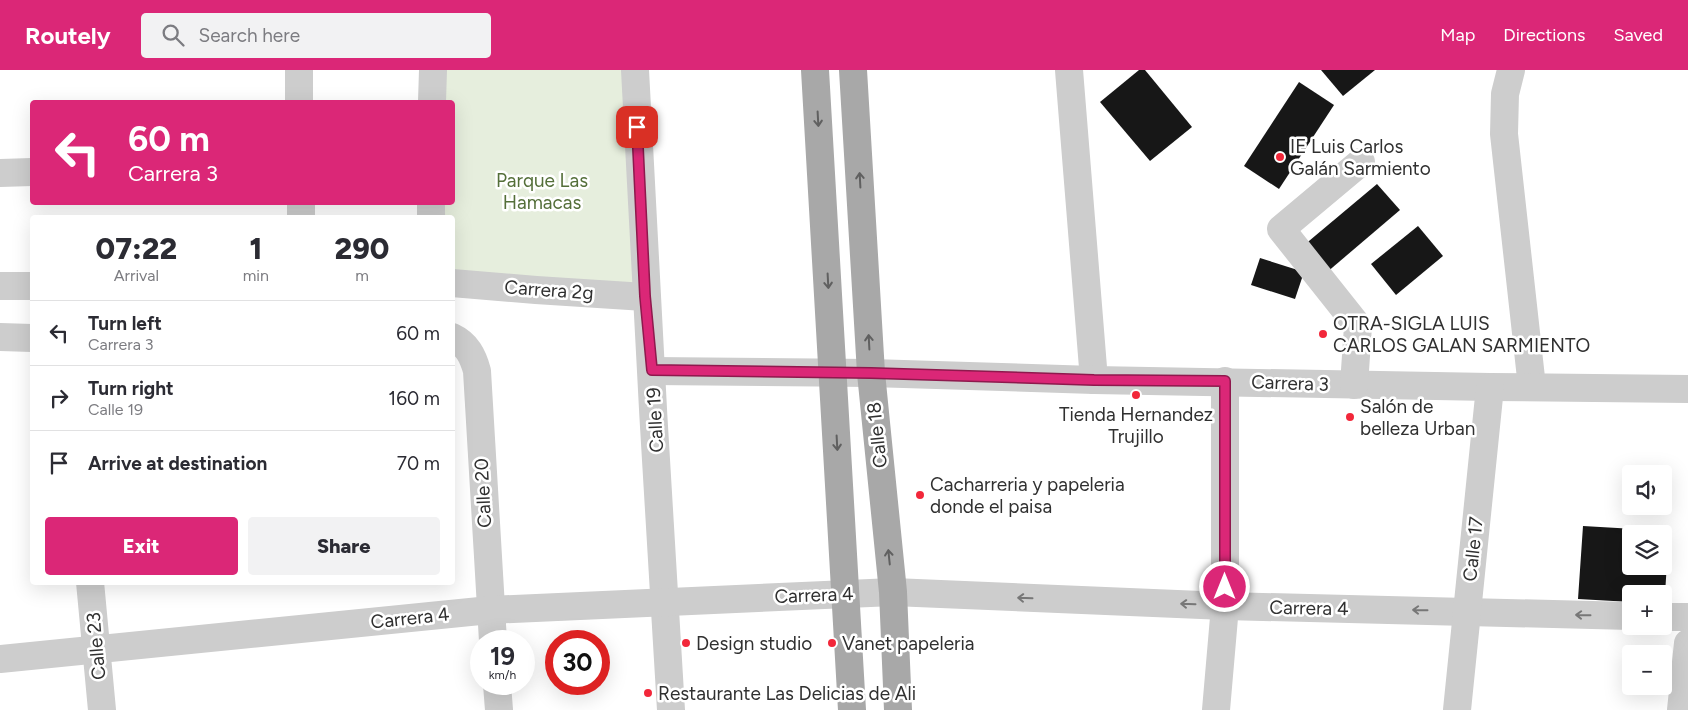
<!DOCTYPE html>
<meta charset="utf-8">
<style>
:root{--surface:#fff;--page:#f2f2f3;--text:#2b2b33;--muted:#7c7c81;--line:#e1e1e2;--accent:#db2777}
body{margin:0;font-family:Figtree,sans-serif;background:var(--page);color:var(--text);height:100vh;display:flex;flex-direction:column;font-size:19px;white-space:nowrap}
*{box-sizing:border-box;margin:0}
p{font-size:16px;color:var(--muted)}
.icon{flex:none;width:28px;height:28px;fill:none;stroke:currentColor;stroke-width:2;stroke-linecap:round;stroke-linejoin:round}
.map{position:relative;flex:1;overflow:hidden}
.drawer{position:absolute;left:30px;top:145px;width:425px;height:370px;display:flex;flex-direction:column;background:var(--surface);border-radius:5px;box-shadow:0 5px 20px #0002}
.drawer>*{flex:none}
.top-card{position:absolute;left:30px;top:30px;width:425px;height:105px;border-radius:5px;box-shadow:0 5px 20px #0002;background:#db2777;color:#fff;overflow:hidden}
.controls{position:absolute;left:1622px;top:395px;display:grid;gap:10px}
.controls a{display:grid;place-items:center;width:50px;height:50px;border-radius:5px;background:var(--surface);box-shadow:0 5px 20px #0002;font-size:25px}
.speed{position:absolute;left:470px;top:560px;display:flex;gap:10px;font-size:25px;font-weight:700;text-align:center}
.speed>*{display:grid;place-content:center;width:65px;height:65px;border-radius:50%;background:var(--surface);box-shadow:0 5px 20px #0002;line-height:1}
.speed small{font-size:12px;font-weight:400}
.speed .limit{border:8px solid #d22;background:#fff;color:#111}
.pin{position:absolute;display:grid;place-items:center;width:42px;height:42px;color:#fff;margin:-21px;border-radius:10px;box-shadow:0 2px 8px #0006}
.me{position:absolute;width:55px;margin:-28px;rotate:0deg;stroke-linejoin:round;filter:drop-shadow(0 0 4px #0008)}
.turn{display:flex;align-items:center;gap:18px;height:105px;padding:0 15px;font-size:22px}
.turn .icon{width:65px;height:65px;stroke-width:2.5}
.turn b{display:block;font-size:35px;line-height:42px}
.eta{display:flex;justify-content:space-evenly;align-items:center;height:85px;text-align:center}
.eta b{font-size:30px;font-weight:800;line-height:35px}
.cta{display:flex;gap:10px;margin-top:auto;padding:10px 15px}
.cta a{flex:1;height:58px;border-radius:5px;background:var(--accent);color:#fff;font-size:20px;font-weight:800;line-height:58px;text-align:center}
.cta a+a{background:var(--page);color:var(--text)}
ul{padding:0;list-style:none}
li{display:flex;align-items:center;gap:15px;height:65px;padding:0 15px;border-top:1px solid var(--line)}
li div{flex:1}
li b{display:block;font-size:19px}
li em{font-style:normal}
header{display:flex;align-items:center;gap:30px;box-sizing:border-box;height:70px;padding:0 25px;background:var(--accent);color:#fff}
header strong{font-size:24px}
nav{display:flex;gap:28px;margin-inline-start:auto;font-size:18px}
.search{width:350px;height:45px;background:var(--page);display:flex;align-items:center;gap:12px;box-sizing:border-box;padding:0 18px;border-radius:5px;color:var(--muted);font-size:19px}
.map>svg:first-child{display:block}
.green{fill:#e6eedd}
.building{fill:#171717;fill-rule:evenodd}
.lines{fill:none;stroke-linecap:round;stroke-linejoin:round}
.minor{stroke:#cdcdcd;stroke-width:28}
.major{stroke:#a8a8a8;stroke-width:28}
.oneway{stroke:#606060}
.oneway2{stroke:#777}
.route-casing{stroke:#8e194d;stroke-width:12}
.route{stroke:#db2777;stroke-width:9}
.poi-dot{fill:#f2273a;stroke:#fff;stroke-width:2}
.labels{text-anchor:middle;dominant-baseline:central;stroke-width:5;stroke-linejoin:round;paint-order:stroke}
.poi-label{font-size:19px;fill:#303030;stroke:#fff;text-anchor:start}
.park-label{font-size:19px;fill:#546f39;stroke:#fff}
.street-label{font-size:19px;fill:#303030;stroke:#fff}
</style>
<header>
<strong>Routely</strong>
<div class="search"><svg class="icon" aria-label="search" viewBox="0 0 24 24"><circle cx="10" cy="10" r="6"/><path d="M15 15l6 6"/></svg>Search here</div>
<nav><a>Map</a><a>Directions</a><a>Saved</a></nav>
</header>
<div class="map">
<svg width="1688" height="640" viewBox="0 0 1688 640">
<rect width="100%" height="100%" fill="#fff"/>
<path class="green" d="M 444,0 L 624,0 L 636,217 L 453,205 L 452,148 L 439,148 L 440,133 L 452,132 L 452,32 L 443,32 Z"/>
<g class="building">
<path d="M 1139,0 L 1145,0 L 1192,57 L 1150,91 L 1100,32 Z"/>
<path d="M 1321,0 L 1375,0 L 1343,26 Z"/>
<path d="M 1299,12 L 1334,35 L 1279,119 L 1244,96 Z"/>
<path d="M 1377,114 L 1400,140 L 1326,203 L 1303,176 Z"/>
<path d="M 1418,156 L 1443,186 L 1396,225 L 1371,194 Z"/>
<path d="M 1260,188 L 1304,202 L 1295,229 L 1251,215 Z"/>
<path d="M 1583,456 L 1669,461 L 1665,524 L 1631,524 L 1631,532 L 1578,529 ZM 1631,464 L 1664,464 L 1664,496 L 1631,496 Z"/>
</g>
<g class="lines">
<g class="minor">
<path d="M 299,0 L 299,32"/>
<path d="M 635,0 C 645,213 658,427 671,640"/>
<path d="M 1069,0 L 1094,310"/>
<path d="M 1511,0 L 1505,24 L 1504,64 L 1532,317"/>
<path d="M 432,32 L 433,0"/>
<path d="M 0,103 L 32,102"/>
<path d="M 301,132 L 301,148"/>
<path d="M 431,148 L 431,132"/>
<path d="M 452,213 L 536,220 L 645,227"/>
<path d="M 0,216 L 32,216"/>
<path d="M 0,267 L 32,268"/>
<path d="M 452,267 C 467,274 473,286 477,301 L 493,571"/>
<path d="M 652,301 L 871,303 L 1094,310 L 1490,317 L 1688,319"/>
<path d="M 1354,315 L 1358,256 L 1281,159 L 1361,92"/>
<path d="M 90,512 L 102,640"/>
<path d="M 1664,547 L 1688,547"/>
<path d="M 0,589 L 490,540 L 893,522 L 1225,536 L 1631,546"/>
<path d="M 497,614 L 499,640"/>
<path d="M 1216,640 L 1225,536 L 1225,311"/>
<path d="M 1457,640 L 1490,317"/>
<path d="M 1681,640 L 1688,573"/>
</g>
<g class="major">
<path d="M 815,0 L 852,640"/>
<path d="M 853,0 L 871,303 L 893,522 L 898,640"/>
</g>
</g>
<defs><path id="oneway-shaft" d="M-6 0H5M1.5-3L5.5 0L1.5 3" fill="none" stroke-width="1.6" stroke-linecap="round" stroke-linejoin="round" transform="scale(1.25)"/></defs>
<g class="oneway">
<use href="#oneway-shaft" transform="translate(818 49) rotate(87)"/>
<use href="#oneway-shaft" transform="translate(860 110) rotate(-93)"/>
<use href="#oneway-shaft" transform="translate(828 211) rotate(87)"/>
<use href="#oneway-shaft" transform="translate(869 272) rotate(-93)"/>
<use href="#oneway-shaft" transform="translate(837 373) rotate(87)"/>
<use href="#oneway-shaft" transform="translate(889 487) rotate(-96)"/>
</g>
<g class="oneway2">
<use href="#oneway-shaft" transform="translate(1025 528) rotate(-178)"/>
<use href="#oneway-shaft" transform="translate(1188 534) rotate(-178)"/>
<use href="#oneway-shaft" transform="translate(1420 540) rotate(-179)"/>
<use href="#oneway-shaft" transform="translate(1583 545) rotate(-179)"/>
</g>
<g class="lines">
<defs>
<path id="route" d="M 637,57 L 645,226 L 652,300 L 871,303 L 1094,310 L 1225,311 L 1225,517"/>
</defs>
<use href="#route" class="route-casing"/>
<use href="#route" class="route"/>
</g>
<g class="poi-dot">
<circle cx="1280" cy="87" r="5"/>
<circle cx="1323" cy="264" r="5"/>
<circle cx="1136" cy="325" r="5"/>
<circle cx="1350" cy="347" r="5"/>
<circle cx="920" cy="425" r="5"/>
<circle cx="686" cy="573" r="5"/>
<circle cx="832" cy="573" r="5"/>
<circle cx="648" cy="623" r="5"/>
</g>
<g class="labels">
<g class="poi-label">
<text x="1290" y="76">IE Luis Carlos<tspan x="1290" dy="22">Galán Sarmiento</tspan></text>
<text x="1333" y="253">OTRA-SIGLA LUIS<tspan x="1333" dy="22">CARLOS GALAN SARMIENTO</tspan></text>
<text x="1360" y="336">Salón de<tspan x="1360" dy="22">belleza Urban</tspan></text>
<text x="1136" y="344" text-anchor="middle">Tienda Hernandez<tspan x="1136" dy="22">Trujillo</tspan></text>
<text x="930" y="414">Cacharreria y papeleria<tspan x="930" dy="22">donde el paisa</tspan></text>
<text x="696" y="573">Design studio</text>
<text x="842" y="573">Vanet papeleria</text>
<text x="658" y="623">Restaurante Las Delicias de Ali</text>
</g>
<g class="park-label">
<text x="542" y="110">Parque Las<tspan x="542" dy="22">Hamacas</tspan></text>
</g>
<g class="street-label">
<text transform="translate(549 220) rotate(4)">Carrera 2g</text>
<text transform="translate(1290 313) rotate(2)">Carrera 3</text>
<text transform="translate(655 350) rotate(-93)">Calle 19</text>
<text transform="translate(877 365) rotate(-96)">Calle 18</text>
<text transform="translate(483 423) rotate(-93)">Calle 20</text>
<text transform="translate(1473 479) rotate(-84)">Calle 17</text>
<text transform="translate(814 525) rotate(-2)">Carrera 4</text>
<text transform="translate(1309 538) rotate(1)">Carrera 4</text>
<text transform="translate(410 548) rotate(-6)">Carrera 4</text>
<text transform="translate(96 576) rotate(-95)">Calle 23</text>
</g>
</g>
</svg>
<div class="controls">
<a><svg class="icon" aria-label="sound" viewBox="0 0 24 24"><path d="M4 9h4l5-4v14l-5-4H4zM17 9q2 3 0 6"/></svg></a>
<a><svg class="icon" aria-label="layers" viewBox="0 0 24 24"><path d="M12 4l9 5-9 5-9-5zM3 14l9 5 9-5"/></svg></a>
<a>+</a>
<a>−</a>
</div>
<div class="speed"><div>19<small>km/h</small></div><div class="limit">30</div></div>
<div class="pin" style="left:637px;top:57px;background:#d93025"><svg class="icon" aria-label="arrive" viewBox="0 0 24 24"><path d="M6 21V4h12l-3 4 3 4H6"/></svg></div>
<svg class="me" style="left:1225px;top:517px" viewBox="-20 -20 40 40"><circle r="17" fill="#db2777" stroke="#fff" stroke-width="3"/><path d="M0-11L8 9 0 5-8 9z" fill="#fff"/></svg>
<div class="top-card">
<div class="turn"><svg class="icon" aria-label="left" viewBox="0 0 24 24"><path d="M17 20v-9H6M10 6l-5 5 5 5"/></svg><div><b>60 m</b>Carrera 3</div></div>
</div>
<section class="drawer">
<div class="eta">
<div><b>07:22</b><p>Arrival</p></div>
<div><b>1</b><p>min</p></div>
<div><b>290</b><p>m</p></div>
</div>
<ul>
<li><svg class="icon" aria-label="left" viewBox="0 0 24 24"><path d="M17 20v-9H6M10 6l-5 5 5 5"/></svg><div><b>Turn left</b><p>Carrera 3</p></div><em>60 m</em></li>
<li><svg class="icon" aria-label="right" viewBox="0 0 24 24"><path d="M7 20v-9h11M14 6l5 5-5 5"/></svg><div><b>Turn right</b><p>Calle 19</p></div><em>160 m</em></li>
<li><svg class="icon" aria-label="arrive" viewBox="0 0 24 24"><path d="M6 21V4h12l-3 4 3 4H6"/></svg><div><b>Arrive at destination</b></div><em>70 m</em></li>
</ul>
<div class="cta"><a>Exit</a><a>Share</a></div>
</section>
</div>
